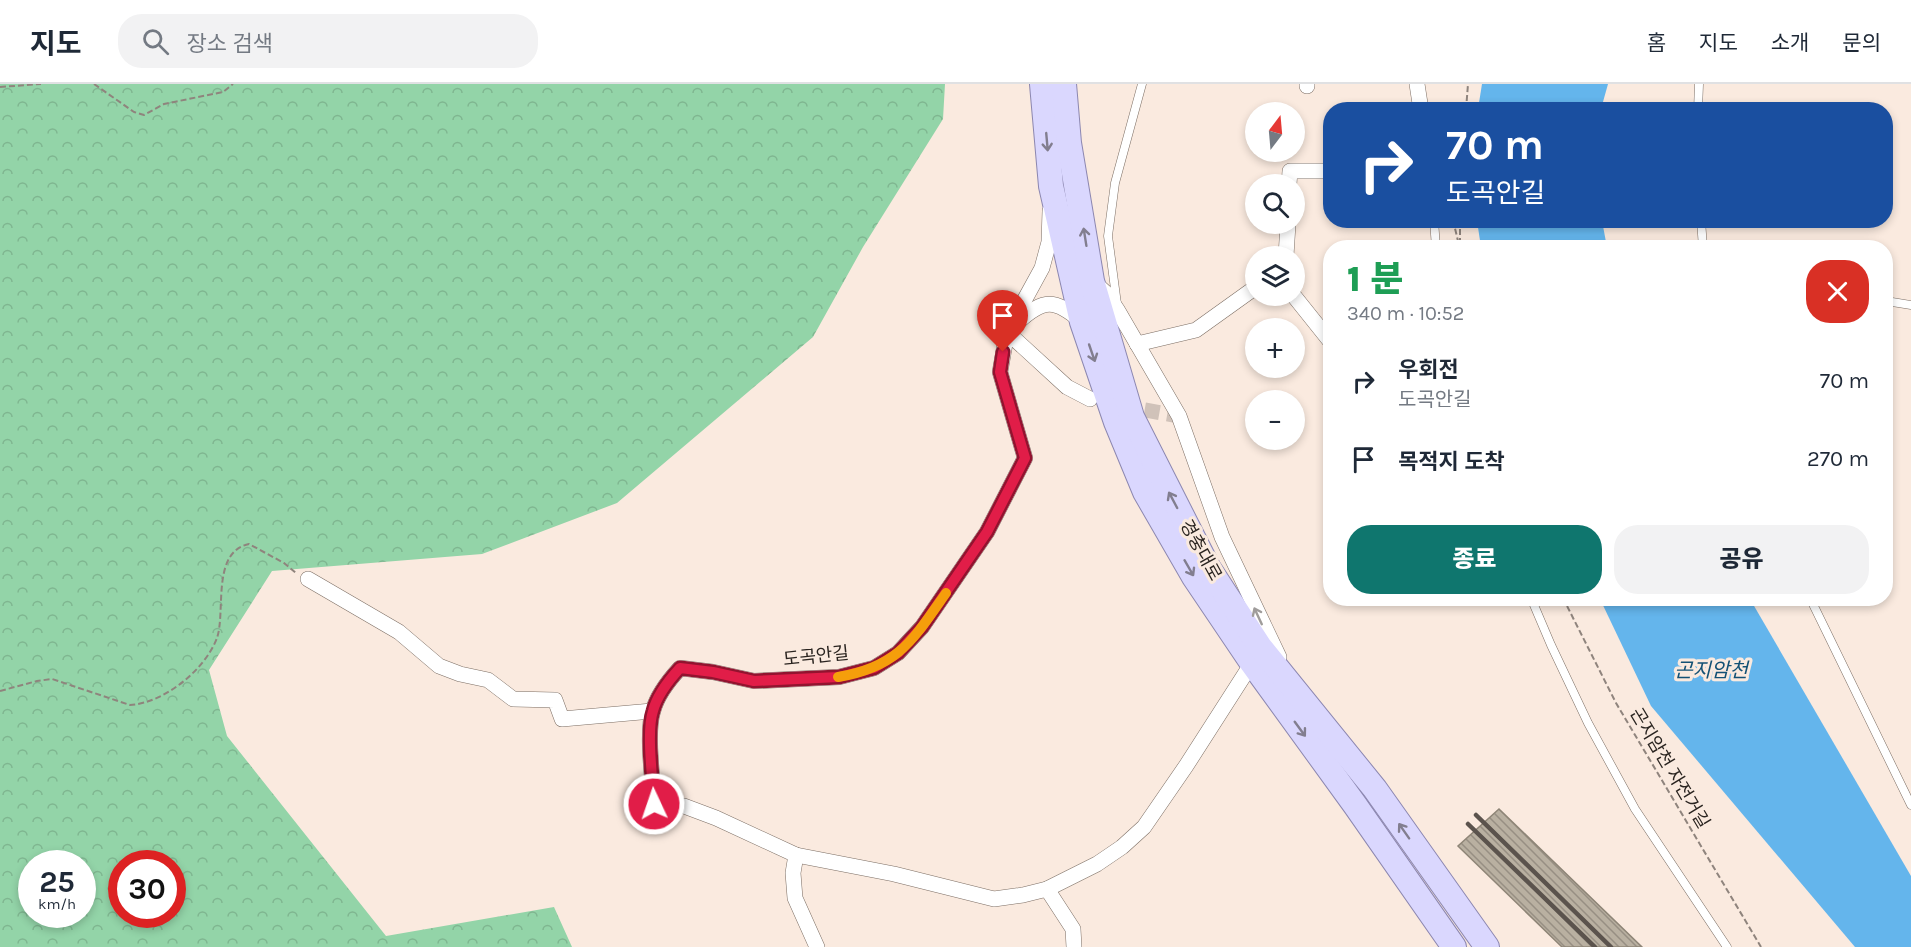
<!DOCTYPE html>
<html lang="ko">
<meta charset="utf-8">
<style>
:root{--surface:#fff;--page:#f2f2f3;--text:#1f2937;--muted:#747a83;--line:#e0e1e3;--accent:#0f766e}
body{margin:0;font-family:Karla,"Noto Sans KR",sans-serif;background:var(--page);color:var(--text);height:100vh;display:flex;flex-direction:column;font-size:22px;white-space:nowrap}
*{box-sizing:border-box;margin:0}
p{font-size:20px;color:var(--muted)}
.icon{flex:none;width:33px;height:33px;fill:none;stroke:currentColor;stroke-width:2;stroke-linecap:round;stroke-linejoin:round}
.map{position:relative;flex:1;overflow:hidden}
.panel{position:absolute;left:1323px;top:156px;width:570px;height:366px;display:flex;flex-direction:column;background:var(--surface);border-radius:24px;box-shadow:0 3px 9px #0003}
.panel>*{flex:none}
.hud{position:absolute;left:1323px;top:18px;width:570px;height:126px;border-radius:24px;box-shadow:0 3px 9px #0003;background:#1a4fa0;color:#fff;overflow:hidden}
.needle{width:39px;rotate:16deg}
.controls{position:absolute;left:1245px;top:18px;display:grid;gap:12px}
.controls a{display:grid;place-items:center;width:60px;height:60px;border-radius:50%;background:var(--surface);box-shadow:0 3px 9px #0003;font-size:30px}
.speed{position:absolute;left:18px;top:766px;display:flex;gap:12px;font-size:30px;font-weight:700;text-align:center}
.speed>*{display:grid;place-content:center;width:78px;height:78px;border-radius:50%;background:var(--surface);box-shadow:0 3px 9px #0003;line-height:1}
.speed small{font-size:15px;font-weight:400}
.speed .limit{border:9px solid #d22;background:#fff;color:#111}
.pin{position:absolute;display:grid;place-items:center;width:51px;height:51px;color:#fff;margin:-62px -26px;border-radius:50% 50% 50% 0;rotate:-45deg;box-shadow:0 0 6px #0007}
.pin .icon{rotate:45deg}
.me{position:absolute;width:66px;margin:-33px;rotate:357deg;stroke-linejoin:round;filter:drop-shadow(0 0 4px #0008)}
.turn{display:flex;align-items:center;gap:21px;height:126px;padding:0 24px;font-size:27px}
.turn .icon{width:78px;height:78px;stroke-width:2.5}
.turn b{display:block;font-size:42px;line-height:51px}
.round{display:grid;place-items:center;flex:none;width:63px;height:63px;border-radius:24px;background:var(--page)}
.summary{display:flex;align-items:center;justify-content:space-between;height:102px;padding:0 24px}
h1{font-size:36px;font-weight:800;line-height:45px;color:#1e9e55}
.action{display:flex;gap:12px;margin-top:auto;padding:12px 24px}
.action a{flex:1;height:69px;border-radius:24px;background:var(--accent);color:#fff;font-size:24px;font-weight:800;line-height:69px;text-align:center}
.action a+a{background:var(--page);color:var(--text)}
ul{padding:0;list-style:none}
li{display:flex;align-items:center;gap:18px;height:78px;padding:0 24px}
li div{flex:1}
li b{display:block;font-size:22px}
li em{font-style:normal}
header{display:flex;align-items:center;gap:36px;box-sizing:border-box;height:84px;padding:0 30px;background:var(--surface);border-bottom:2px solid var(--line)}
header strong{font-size:28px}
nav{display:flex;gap:33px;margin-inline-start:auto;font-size:21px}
.search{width:420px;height:54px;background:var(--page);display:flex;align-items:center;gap:15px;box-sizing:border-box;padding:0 21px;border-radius:24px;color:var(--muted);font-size:22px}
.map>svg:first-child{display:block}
.forest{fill:url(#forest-crowns);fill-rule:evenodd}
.water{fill:#64b5ec}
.building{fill:url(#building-back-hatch);stroke:#8e8577;stroke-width:1.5}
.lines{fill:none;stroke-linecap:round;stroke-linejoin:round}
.street-tunnel{stroke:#d0c2b9;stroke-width:15;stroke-dasharray:15 8;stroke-linecap:butt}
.lane-casing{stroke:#7c6e64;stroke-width:9}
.street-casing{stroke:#7c6e64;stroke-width:16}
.primary-casing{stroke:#8c87b0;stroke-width:26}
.path{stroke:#8f847d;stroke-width:2;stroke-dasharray:6 3;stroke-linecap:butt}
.lane{stroke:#fff;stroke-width:8}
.street{stroke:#fff;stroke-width:15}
.primary{stroke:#dad7fe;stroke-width:24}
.rail{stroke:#5b534d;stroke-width:4.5}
.oneway{stroke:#827e8f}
.oneway2{stroke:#9f9c9b}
.route-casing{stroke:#92132f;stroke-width:15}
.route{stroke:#e11d48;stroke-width:10}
.slow{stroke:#f59e0b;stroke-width:10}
.labels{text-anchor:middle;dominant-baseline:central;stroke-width:6;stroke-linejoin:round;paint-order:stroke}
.street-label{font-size:18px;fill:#2a2420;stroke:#faeadf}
.water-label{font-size:20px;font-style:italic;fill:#135175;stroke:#faeadf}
</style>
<header>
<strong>지도</strong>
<div class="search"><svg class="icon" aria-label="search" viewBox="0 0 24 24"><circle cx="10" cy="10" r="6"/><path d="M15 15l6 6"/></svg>장소 검색</div>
<nav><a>홈</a><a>지도</a><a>소개</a><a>문의</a></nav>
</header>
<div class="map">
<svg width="1911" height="863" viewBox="0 0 1911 863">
<defs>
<pattern id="forest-crowns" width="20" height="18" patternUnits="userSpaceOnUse" patternTransform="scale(1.5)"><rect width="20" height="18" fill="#93d4a8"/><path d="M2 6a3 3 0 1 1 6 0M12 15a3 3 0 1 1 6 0" fill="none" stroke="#7fb690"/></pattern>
<pattern id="building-back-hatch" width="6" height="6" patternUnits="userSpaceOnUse" patternTransform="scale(1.5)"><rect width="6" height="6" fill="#b9b0a1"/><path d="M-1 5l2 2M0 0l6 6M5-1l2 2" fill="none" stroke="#978f83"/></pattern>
</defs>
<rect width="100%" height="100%" fill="#faeadf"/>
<path class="forest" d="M 0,0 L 945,0 L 943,35 L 863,163 L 813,253 L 617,419 L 482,470 L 272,487 L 209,586 L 227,652 L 386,852 L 554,823 L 572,863 L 0,863 ZM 32,780 L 82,780 L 82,831 L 32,831 ZM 122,780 L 172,780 L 172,831 L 122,831 Z"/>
<g class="water">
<path d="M 1482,0 L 1608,0 L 1601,25 L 1478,25 Z"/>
<path d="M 1477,137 L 1602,137 L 1607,163 L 1481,163 Z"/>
<path d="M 1600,515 L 1750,515 L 1911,792 L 1911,863 L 1855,863 L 1651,622 Z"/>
</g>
<path class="building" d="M 1499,725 L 1642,863 L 1562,863 L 1458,762 Z"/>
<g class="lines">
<path class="street-tunnel" d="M 1122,322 L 1179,332"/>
<defs>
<g id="lane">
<path d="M 1698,26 L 1699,0"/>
<path d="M 1434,136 L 1436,164"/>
<path d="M 1701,136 L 1703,164"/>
<path d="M 1886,217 L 1911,221"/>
<path d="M 1117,220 L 1108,152 L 1115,99 L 1142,0"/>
<path d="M 1531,514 L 1551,561 L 1588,639 L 1635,725 L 1727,863"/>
<path d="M 1810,514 L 1911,721"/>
</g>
<g id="street">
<path d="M 1307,0 L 1307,2"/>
<path d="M 1417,0 L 1421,26"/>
<path d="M 1289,100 L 1290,87 L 1330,87"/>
<path d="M 1286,172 L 1288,140"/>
<path d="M 1097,201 L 1106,209 L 1118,227 L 1179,332 L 1222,453 L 1279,573"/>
<path d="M 1294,212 L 1330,257"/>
<path d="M 1018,238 C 1044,214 1055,215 1081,237"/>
<path d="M 1007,248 L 1067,303 L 1090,315"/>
<path d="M 1137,260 L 1196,246 L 1256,203"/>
<path d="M 308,495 L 399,548 L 439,582 L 460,590 L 488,596 L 513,615 L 555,616 L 562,635 L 652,627"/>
<path d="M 796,771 L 894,790 L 994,815 L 1023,811 L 1047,805 L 1097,780 L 1122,763 L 1144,743 L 1186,682 L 1252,579"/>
<path d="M 1047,805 L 1073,845 L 1074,863"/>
<path d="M 817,863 L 795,814 L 793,789 L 796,771 L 716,734 L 684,722 L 654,720 C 653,697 646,648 653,627 C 657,611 669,596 680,584 L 713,588 L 754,597 L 839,593 L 874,584 L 898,569 L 922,543 L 987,448 L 1025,374 L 1000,288 L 1007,248 L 1042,184 L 1049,158 L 1050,127"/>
</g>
<g id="primary">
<path d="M 1042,0 L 1051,102 L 1082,238 L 1116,338 L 1145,408 L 1194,493 L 1252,579 L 1355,721 L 1454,863"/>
<path d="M 1064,0 L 1069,59 L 1092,197 L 1132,333 L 1208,483 L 1260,563 L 1375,705 L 1487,863"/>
</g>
</defs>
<use href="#lane" class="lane-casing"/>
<use href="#street" class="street-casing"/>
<use href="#primary" class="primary-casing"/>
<g class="path">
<path d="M 94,0 L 134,28 L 144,31 L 164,20 L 223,8 L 233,0"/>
<path d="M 0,3 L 41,0"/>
<path d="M 1466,26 L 1468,0"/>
<path d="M 1453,136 L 1458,157"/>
<path d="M 1460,136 L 1460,164"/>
<path d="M 1563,514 L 1616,619 L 1761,863"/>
<path d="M 0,607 L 37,597 L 52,595 L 130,621 C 164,619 205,586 217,554 C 226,527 211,468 249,460 L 284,479 L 296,489"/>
</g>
<use href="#lane" class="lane"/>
<use href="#street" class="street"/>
<use href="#primary" class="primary"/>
<g class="rail">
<path d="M 1476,731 L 1611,863"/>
<path d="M 1468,740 L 1595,863"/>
</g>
</g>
<defs><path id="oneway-shaft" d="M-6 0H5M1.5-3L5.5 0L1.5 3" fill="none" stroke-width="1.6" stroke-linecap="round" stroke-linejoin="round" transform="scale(1.5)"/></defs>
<g class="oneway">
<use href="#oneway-shaft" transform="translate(1047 58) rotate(85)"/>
<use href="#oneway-shaft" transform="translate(1085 153) rotate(-99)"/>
<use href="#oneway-shaft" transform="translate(1092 269) rotate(71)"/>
<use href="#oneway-shaft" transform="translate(1173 416) rotate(-118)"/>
<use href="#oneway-shaft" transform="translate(1189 484) rotate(60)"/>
<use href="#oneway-shaft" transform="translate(1300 645) rotate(54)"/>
<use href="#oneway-shaft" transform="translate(1404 747) rotate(-125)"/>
</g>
<use class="oneway2" href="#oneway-shaft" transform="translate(1258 532) rotate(-115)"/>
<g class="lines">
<defs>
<path id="route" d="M 654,720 C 653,697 646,648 653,627 C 657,611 669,596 680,584 L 713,588 L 754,597 L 839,593 L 874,584 L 898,569 L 922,543 L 987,448 L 1025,374 L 1000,288 L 1003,268"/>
</defs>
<use href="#route" class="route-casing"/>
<use href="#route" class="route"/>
<path class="slow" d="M 838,593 C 898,583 913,556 946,509"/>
</g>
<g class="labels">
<g class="street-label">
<text transform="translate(1201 466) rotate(61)">경충대로</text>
<text transform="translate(816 572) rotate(-6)">도곡안길</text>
<text transform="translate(1670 684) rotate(59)">곤지암천 자전거길</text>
</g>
<g class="water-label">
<text x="1711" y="586">곤지암천</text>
</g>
</g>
</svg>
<div class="controls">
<a><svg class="needle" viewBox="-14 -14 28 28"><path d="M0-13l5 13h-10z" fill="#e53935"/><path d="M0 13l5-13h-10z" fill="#747a83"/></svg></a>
<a><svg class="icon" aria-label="search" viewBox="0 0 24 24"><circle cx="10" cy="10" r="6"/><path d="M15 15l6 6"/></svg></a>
<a><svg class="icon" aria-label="layers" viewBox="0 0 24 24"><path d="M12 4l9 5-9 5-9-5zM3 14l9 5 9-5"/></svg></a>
<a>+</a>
<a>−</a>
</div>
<div class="speed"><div>25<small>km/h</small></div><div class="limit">30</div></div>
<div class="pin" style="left:1003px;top:268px;background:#d93025"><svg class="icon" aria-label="arrive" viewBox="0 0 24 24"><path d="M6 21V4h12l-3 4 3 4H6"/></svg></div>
<svg class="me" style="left:654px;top:720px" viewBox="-20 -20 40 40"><circle r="17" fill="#e11d48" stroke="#fff" stroke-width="3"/><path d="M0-11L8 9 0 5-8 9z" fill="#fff"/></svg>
<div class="hud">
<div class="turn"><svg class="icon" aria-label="right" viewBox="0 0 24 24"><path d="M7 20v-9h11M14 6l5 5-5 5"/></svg><div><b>70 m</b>도곡안길</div></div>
</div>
<section class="panel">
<div class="summary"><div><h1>1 분</h1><p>340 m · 10:52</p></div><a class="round" style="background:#d93025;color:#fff"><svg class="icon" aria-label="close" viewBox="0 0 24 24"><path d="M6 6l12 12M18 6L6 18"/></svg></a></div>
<ul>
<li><svg class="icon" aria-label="right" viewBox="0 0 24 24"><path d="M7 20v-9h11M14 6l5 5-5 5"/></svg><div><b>우회전</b><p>도곡안길</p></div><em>70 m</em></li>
<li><svg class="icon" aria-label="arrive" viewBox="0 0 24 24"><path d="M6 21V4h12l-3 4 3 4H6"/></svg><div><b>목적지 도착</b></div><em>270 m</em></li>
</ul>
<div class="action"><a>종료</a><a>공유</a></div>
</section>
</div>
